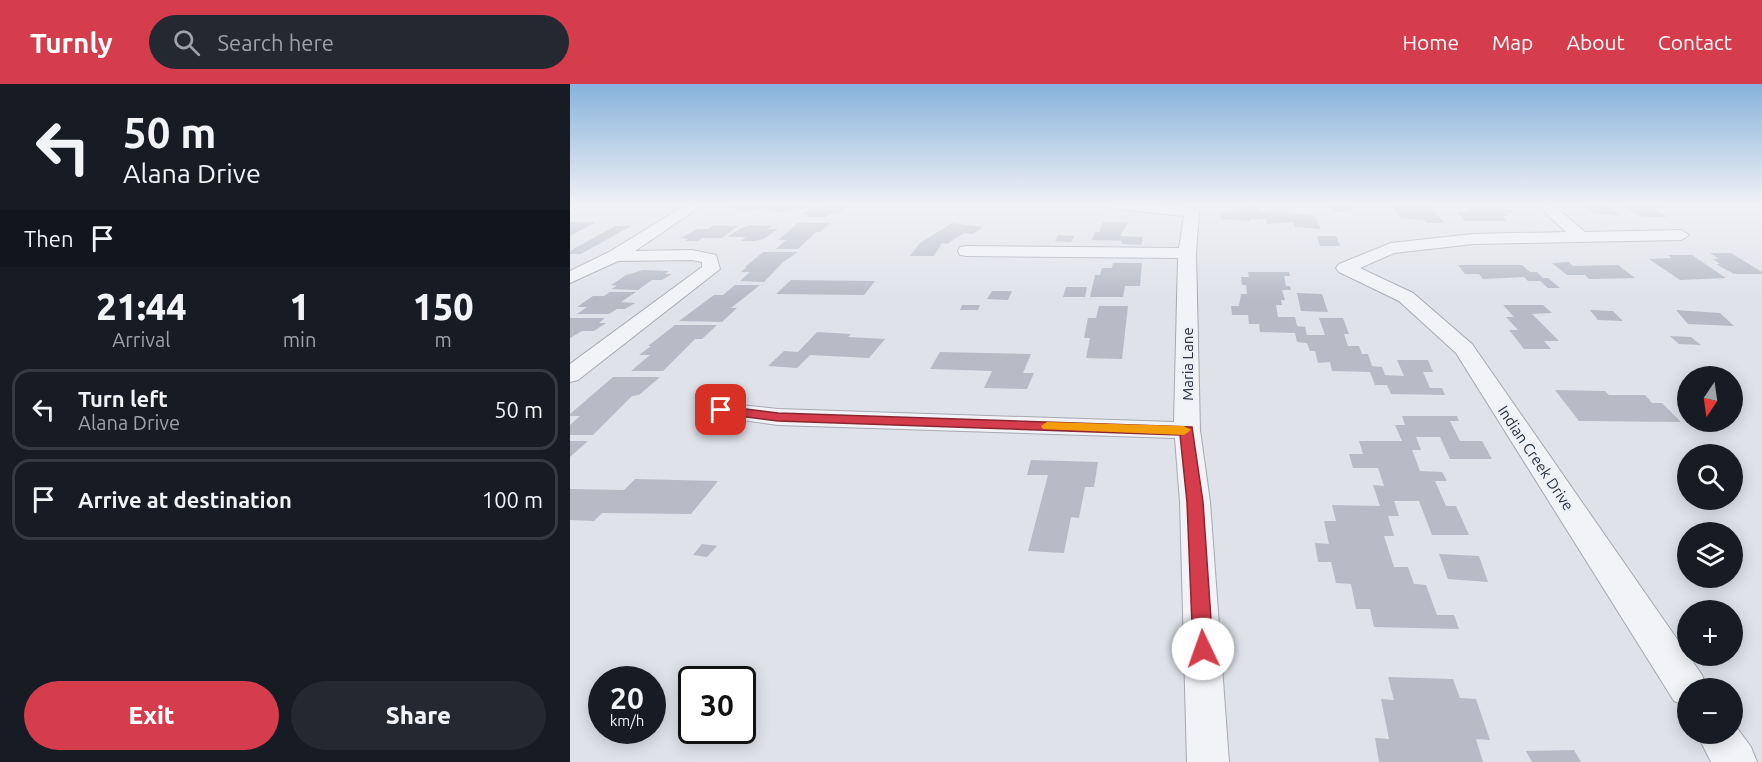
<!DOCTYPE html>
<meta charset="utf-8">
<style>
:root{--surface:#171b24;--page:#242831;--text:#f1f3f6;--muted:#9ea1a6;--line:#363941;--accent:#d53c4c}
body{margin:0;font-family:Ubuntu,sans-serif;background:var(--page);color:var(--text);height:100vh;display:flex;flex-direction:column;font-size:22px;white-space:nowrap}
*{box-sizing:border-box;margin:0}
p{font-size:20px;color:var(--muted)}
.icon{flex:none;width:33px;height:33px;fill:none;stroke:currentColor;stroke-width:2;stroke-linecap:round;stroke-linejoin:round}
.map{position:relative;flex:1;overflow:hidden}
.side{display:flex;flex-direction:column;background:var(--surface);width:570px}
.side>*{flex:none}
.top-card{background:#171b24;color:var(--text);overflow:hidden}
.needle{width:39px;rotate:193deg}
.fabs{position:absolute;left:1107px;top:282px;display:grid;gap:12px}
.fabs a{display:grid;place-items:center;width:66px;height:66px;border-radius:50%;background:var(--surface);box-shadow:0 3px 15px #0003;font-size:30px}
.speed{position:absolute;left:18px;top:582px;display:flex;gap:12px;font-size:30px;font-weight:700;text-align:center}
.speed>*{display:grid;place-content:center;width:78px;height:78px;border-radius:50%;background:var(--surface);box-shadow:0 3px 15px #0003;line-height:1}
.speed small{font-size:15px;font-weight:400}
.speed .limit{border:3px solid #111;border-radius:9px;background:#fff;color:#111}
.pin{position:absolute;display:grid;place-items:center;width:51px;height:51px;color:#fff;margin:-26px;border-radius:12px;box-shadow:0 3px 9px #0006}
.me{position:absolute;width:66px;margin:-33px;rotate:357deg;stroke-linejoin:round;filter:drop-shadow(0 0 4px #0008)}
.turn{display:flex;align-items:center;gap:21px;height:126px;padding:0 24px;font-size:27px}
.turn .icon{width:78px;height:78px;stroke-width:2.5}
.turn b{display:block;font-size:42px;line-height:51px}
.then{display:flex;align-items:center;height:57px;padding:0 24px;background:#0003;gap:12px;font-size:22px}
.eta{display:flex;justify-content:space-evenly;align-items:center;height:102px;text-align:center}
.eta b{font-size:36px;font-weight:800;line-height:42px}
.button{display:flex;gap:12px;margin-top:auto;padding:12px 24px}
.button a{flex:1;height:69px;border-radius:36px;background:var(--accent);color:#fff;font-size:24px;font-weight:800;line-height:69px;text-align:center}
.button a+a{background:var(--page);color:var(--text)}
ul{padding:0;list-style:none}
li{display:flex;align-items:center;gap:18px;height:81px;margin:0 12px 9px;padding:0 12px;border:3px solid var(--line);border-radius:18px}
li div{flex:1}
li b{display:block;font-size:22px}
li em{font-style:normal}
header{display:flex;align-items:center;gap:36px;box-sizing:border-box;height:84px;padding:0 30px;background:var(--accent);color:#fff}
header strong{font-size:28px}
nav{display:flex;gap:33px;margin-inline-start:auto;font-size:21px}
.search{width:420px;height:54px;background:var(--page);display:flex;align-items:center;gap:15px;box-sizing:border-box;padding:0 21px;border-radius:33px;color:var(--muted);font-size:22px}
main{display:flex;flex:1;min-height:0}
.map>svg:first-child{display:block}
.building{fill:#b6bbc6}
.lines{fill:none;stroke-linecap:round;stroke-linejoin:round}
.street-casing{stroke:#a4a9b3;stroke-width:2}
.street{fill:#f2f3f7;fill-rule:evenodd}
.route{fill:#d53c4c;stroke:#8a2731;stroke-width:1.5}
.slow{fill:#f59e0b}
.labels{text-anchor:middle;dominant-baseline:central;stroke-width:6;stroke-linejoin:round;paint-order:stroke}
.street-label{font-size:15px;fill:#272f41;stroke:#eef1f6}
</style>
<header>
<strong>Turnly</strong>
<div class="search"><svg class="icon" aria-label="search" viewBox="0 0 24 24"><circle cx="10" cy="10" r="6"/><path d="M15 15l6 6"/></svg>Search here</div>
<nav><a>Home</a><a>Map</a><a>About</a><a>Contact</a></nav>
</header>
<main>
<section class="side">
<div class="top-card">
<div class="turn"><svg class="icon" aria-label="left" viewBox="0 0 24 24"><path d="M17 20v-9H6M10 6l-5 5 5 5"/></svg><div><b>50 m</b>Alana Drive</div></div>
<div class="then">Then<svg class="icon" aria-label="arrive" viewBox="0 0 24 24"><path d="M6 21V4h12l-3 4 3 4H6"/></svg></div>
</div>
<div class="eta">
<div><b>21:44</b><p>Arrival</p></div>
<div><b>1</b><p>min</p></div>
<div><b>150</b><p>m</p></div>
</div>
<ul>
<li><svg class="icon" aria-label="left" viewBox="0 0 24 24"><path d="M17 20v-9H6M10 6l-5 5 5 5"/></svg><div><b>Turn left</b><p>Alana Drive</p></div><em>50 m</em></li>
<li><svg class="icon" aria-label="arrive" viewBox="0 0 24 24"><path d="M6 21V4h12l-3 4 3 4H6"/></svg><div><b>Arrive at destination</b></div><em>100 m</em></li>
</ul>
<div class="button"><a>Exit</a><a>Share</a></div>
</section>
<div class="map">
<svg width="1192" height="678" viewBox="0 0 1192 678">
<rect width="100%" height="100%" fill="#dfe2e9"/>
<g class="building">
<path d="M 164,120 L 199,120 L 192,125 L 182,127 L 164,127 L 169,124 L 158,124 Z"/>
<path d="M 204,120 L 239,120 L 231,126 L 223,125 L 218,128 L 199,128 L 202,126 L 196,126 Z"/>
<path d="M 262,120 L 277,122 L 269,130 L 259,130 L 255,133 L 236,133 L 239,131 L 233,131 L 242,123 L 259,123 Z"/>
<path d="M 760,120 L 777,120 L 782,127 L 764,128 Z"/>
<path d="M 820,120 L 858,120 L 874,139 L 857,139 L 854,136 L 831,134 Z"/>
<path d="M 1005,120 L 1036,120 L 1051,131 L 1025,130 L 1014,122 Z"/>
<path d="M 1049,120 L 1090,120 L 1096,124 L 1082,124 L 1098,133 L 1073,133 Z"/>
<path d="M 678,122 L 690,122 L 692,128 L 716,125 L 718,129 L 744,132 L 751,145 L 725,143 L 723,138 L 697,140 L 696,135 L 680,135 L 680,137 L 651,135 L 650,128 L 669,128 L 668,124 L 679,124 Z"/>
<path d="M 894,123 L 937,123 L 944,129 L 935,129 L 939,132 L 932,132 L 937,137 L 895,137 L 887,128 L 899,128 Z"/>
<path d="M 0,138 L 26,138 L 0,152 Z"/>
<path d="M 533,138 L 558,138 L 550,152 L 573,153 L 571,161 L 551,160 L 552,157 L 522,156 L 525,148 L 529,148 Z"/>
<path d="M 228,139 L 260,139 L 250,148 L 246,148 L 228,165 L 206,165 L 216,156 L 208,156 Z"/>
<path d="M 382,139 L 413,143 L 403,150 L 394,149 L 377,160 L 372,159 L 364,172 L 340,172 L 350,159 Z"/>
<path d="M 144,141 L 168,142 L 152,154 L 133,154 L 128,157 L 115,157 L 118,155 L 111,154 L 127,145 L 138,145 Z"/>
<path d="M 181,141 L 203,142 L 197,145 L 208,145 L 194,155 L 184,157 L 171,157 L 176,153 L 157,153 L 171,144 Z"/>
<path d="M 45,142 L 61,142 L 11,170 L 0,170 L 0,167 Z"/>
<path d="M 488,151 L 504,152 L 501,158 L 485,157 Z"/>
<path d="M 747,152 L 766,152 L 770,162 L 750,162 Z"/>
<path d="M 193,168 L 228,168 L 213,178 L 194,198 L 170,197 L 180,188 L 171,188 L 177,183 L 175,183 Z"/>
<path d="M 1140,169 L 1161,169 L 1192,188 L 1192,190 L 1164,190 L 1146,180 L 1150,180 L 1143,175 L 1149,175 Z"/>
<path d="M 1098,171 L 1122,171 L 1156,194 L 1110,196 L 1079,175 L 1102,174 Z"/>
<path d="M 998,178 L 1003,182 L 1048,181 L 1065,194 L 1019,195 L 1015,191 L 997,191 L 982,179 Z"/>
<path d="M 543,179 L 572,179 L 570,202 L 555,202 L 553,213 L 520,213 L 525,191 L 530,191 L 532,184 L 542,184 Z"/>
<path d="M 888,181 L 952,181 L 960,188 L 967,188 L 973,194 L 978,194 L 990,204 L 978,204 L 970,197 L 958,197 L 954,193 L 913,195 L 909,190 L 895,190 Z"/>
<path d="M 73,186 L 99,187 L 95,190 L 102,190 L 92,196 L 82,196 L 68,206 L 41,205 L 47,202 L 41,201 L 56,191 Z"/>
<path d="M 678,188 L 719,188 L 720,192 L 714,192 L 716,202 L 720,202 L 721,206 L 712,206 L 715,216 L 711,216 L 712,221 L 706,221 L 708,233 L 725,233 L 727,242 L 735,243 L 737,251 L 755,251 L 749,234 L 773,234 L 779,250 L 774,250 L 778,262 L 789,262 L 792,270 L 798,270 L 802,282 L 812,283 L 815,291 L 834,292 L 827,276 L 858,276 L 863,288 L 853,288 L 860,304 L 872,304 L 875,311 L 821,310 L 817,301 L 805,301 L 800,288 L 762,287 L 760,278 L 748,279 L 745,267 L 740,267 L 737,259 L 727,258 L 725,249 L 690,248 L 689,240 L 679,240 L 678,231 L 662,231 L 661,222 L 669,222 L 671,210 L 677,210 L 676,201 L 672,201 L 671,193 L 679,193 Z"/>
<path d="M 221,196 L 305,197 L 294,211 L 206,210 Z"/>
<path d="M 165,201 L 190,201 L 161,224 L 167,224 L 152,238 L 109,237 L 144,211 L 153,211 Z"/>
<path d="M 496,203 L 517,203 L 515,213 L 493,213 Z"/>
<path d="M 422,207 L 442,207 L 438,216 L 417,215 Z"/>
<path d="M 40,208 L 66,208 L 51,218 L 65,219 L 55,225 L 47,225 L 39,230 L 7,230 L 17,223 L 7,223 L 23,212 L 34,212 Z"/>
<path d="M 727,209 L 752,210 L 758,228 L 731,227 Z"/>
<path d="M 392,221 L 410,221 L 408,226 L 390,226 Z"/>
<path d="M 933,221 L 973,221 L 982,229 L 962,230 L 989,257 L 974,257 L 981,265 L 954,265 L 939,246 L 948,246 L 936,233 L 944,233 Z"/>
<path d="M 529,222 L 558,222 L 552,275 L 516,274 L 520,254 L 514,254 L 518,234 L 526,234 Z"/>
<path d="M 1020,226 L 1043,227 L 1053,237 L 1028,236 Z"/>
<path d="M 1106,226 L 1150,229 L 1164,242 L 1118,240 Z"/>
<path d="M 0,234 L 35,234 L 29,239 L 36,239 L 24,247 L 12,247 L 0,254 Z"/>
<path d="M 105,241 L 147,241 L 132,255 L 125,255 L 93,287 L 61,287 L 80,271 L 69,271 L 81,262 L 78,262 Z"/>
<path d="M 247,248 L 281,250 L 278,253 L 315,255 L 299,274 L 240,271 L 227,284 L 198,282 L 214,267 L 228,268 Z"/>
<path d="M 1100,252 L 1121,253 L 1131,261 L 1109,260 Z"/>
<path d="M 370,268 L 461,270 L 453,289 L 464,289 L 457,305 L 414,304 L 422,287 L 360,285 Z"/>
<path d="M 43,293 L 90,293 L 69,311 L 62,312 L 23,351 L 0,351 L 0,341 L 10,332 L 0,332 L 0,330 Z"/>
<path d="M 985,306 L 1035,307 L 1039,311 L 1075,311 L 1082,319 L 1092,319 L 1111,338 L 1009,337 Z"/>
<path d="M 832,332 L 887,332 L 889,337 L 880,337 L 890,357 L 912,357 L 922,375 L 880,375 L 870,353 L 846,353 L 851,366 L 842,366 L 850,387 L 872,388 L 877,397 L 865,397 L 876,422 L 886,422 L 899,451 L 862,451 L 849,417 L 824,417 L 829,432 L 818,432 L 824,452 L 814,452 L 824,483 L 838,483 L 844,500 L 856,501 L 867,531 L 884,531 L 889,545 L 804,543 L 800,525 L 786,525 L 781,500 L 766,499 L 761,478 L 748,478 L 745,459 L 759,460 L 754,437 L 766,437 L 762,421 L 810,422 L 803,401 L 814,402 L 808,384 L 783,384 L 779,370 L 793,370 L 789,357 L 832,357 L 825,341 L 835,341 Z"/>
<path d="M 0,357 L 18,357 L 0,373 Z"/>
<path d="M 461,376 L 528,378 L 524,403 L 515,403 L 509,434 L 501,433 L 494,469 L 458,467 L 478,391 L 457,391 Z"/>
<path d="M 65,395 L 148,397 L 121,430 L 32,429 L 24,437 L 0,436 L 0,405 L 54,406 Z"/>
<path d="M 132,460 L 147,462 L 137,473 L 123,471 Z"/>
<path d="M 869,470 L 909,472 L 918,498 L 878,495 Z"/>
<path d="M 818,593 L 883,595 L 890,614 L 906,615 L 920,656 L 906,655 L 913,678 L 809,678 L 805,654 L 819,655 L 811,615 L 824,616 Z"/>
<path d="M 1004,666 L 1011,678 L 962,678 L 956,667 Z"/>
</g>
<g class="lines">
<defs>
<g id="street">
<path d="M 117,120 L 134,120 L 65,167 L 122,166 L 146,171 L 150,185 L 8,296 L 0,298 L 0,280 L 132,183 L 132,178 L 122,176 L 48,177 L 0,199 L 0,187 L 39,168 Z"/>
<path d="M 530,120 C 548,120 620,117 629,128 L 626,169 L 630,346 L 640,418 L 659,678 L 617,678 L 610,418 L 605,354 L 208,341 L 151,333 L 142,331 L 139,326 L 142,321 L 151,319 L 208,325 L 604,338 L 608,174 L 396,172 L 390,171 L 388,167 L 390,163 L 396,162 L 609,164 L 614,132 L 537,124 Z"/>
<path d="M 966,120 L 982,120 L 1015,148 L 1111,146 L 1119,151 L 1111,156 L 903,160 L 824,169 L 790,184 L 843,209 L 902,260 L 1132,591 L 1137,604 L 1118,604 L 1118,622 L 1104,617 L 886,269 L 829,217 L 769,188 L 766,184 L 769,180 L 821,159 L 903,150 L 996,148 Z"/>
<path d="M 1162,637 L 1181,663 L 1187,678 L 1141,678 L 1127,650 L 1162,650 Z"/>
</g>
</defs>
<use href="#street" class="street-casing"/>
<use href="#street" class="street"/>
</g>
<linearGradient id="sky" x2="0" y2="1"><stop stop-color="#87b2dc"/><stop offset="0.56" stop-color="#f1f2f5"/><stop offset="1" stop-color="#f1f2f5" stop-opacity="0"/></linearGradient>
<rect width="1192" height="215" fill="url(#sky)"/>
<path class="route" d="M 151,322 L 208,329 L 622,343 L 633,418 L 643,565 L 640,571 L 633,574 L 626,571 L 623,565 L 617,418 L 610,351 L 208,337 L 146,329 L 144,326 Z"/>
<path class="slow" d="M 477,338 L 614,342 L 621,346 L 614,351 L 473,345 L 471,342 Z"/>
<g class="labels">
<g class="street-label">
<text transform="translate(617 280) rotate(-90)">Maria Lane</text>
<text transform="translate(966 374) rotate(56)">Indian Creek Drive</text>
</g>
</g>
</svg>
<div class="fabs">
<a><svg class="needle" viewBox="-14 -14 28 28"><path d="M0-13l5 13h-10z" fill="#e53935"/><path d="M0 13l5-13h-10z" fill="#9ea1a6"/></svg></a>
<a><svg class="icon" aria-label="search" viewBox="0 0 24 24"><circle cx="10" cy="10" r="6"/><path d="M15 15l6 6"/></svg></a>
<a><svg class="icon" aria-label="layers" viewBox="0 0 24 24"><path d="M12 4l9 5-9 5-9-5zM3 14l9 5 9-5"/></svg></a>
<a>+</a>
<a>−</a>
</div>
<div class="speed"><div>20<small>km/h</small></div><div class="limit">30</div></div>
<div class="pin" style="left:151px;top:326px;background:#d93025"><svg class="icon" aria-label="arrive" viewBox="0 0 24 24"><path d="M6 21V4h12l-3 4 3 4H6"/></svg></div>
<svg class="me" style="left:633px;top:565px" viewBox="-20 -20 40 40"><circle r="19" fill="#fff"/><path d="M0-13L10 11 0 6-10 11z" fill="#d53c4c"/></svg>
</div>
</main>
